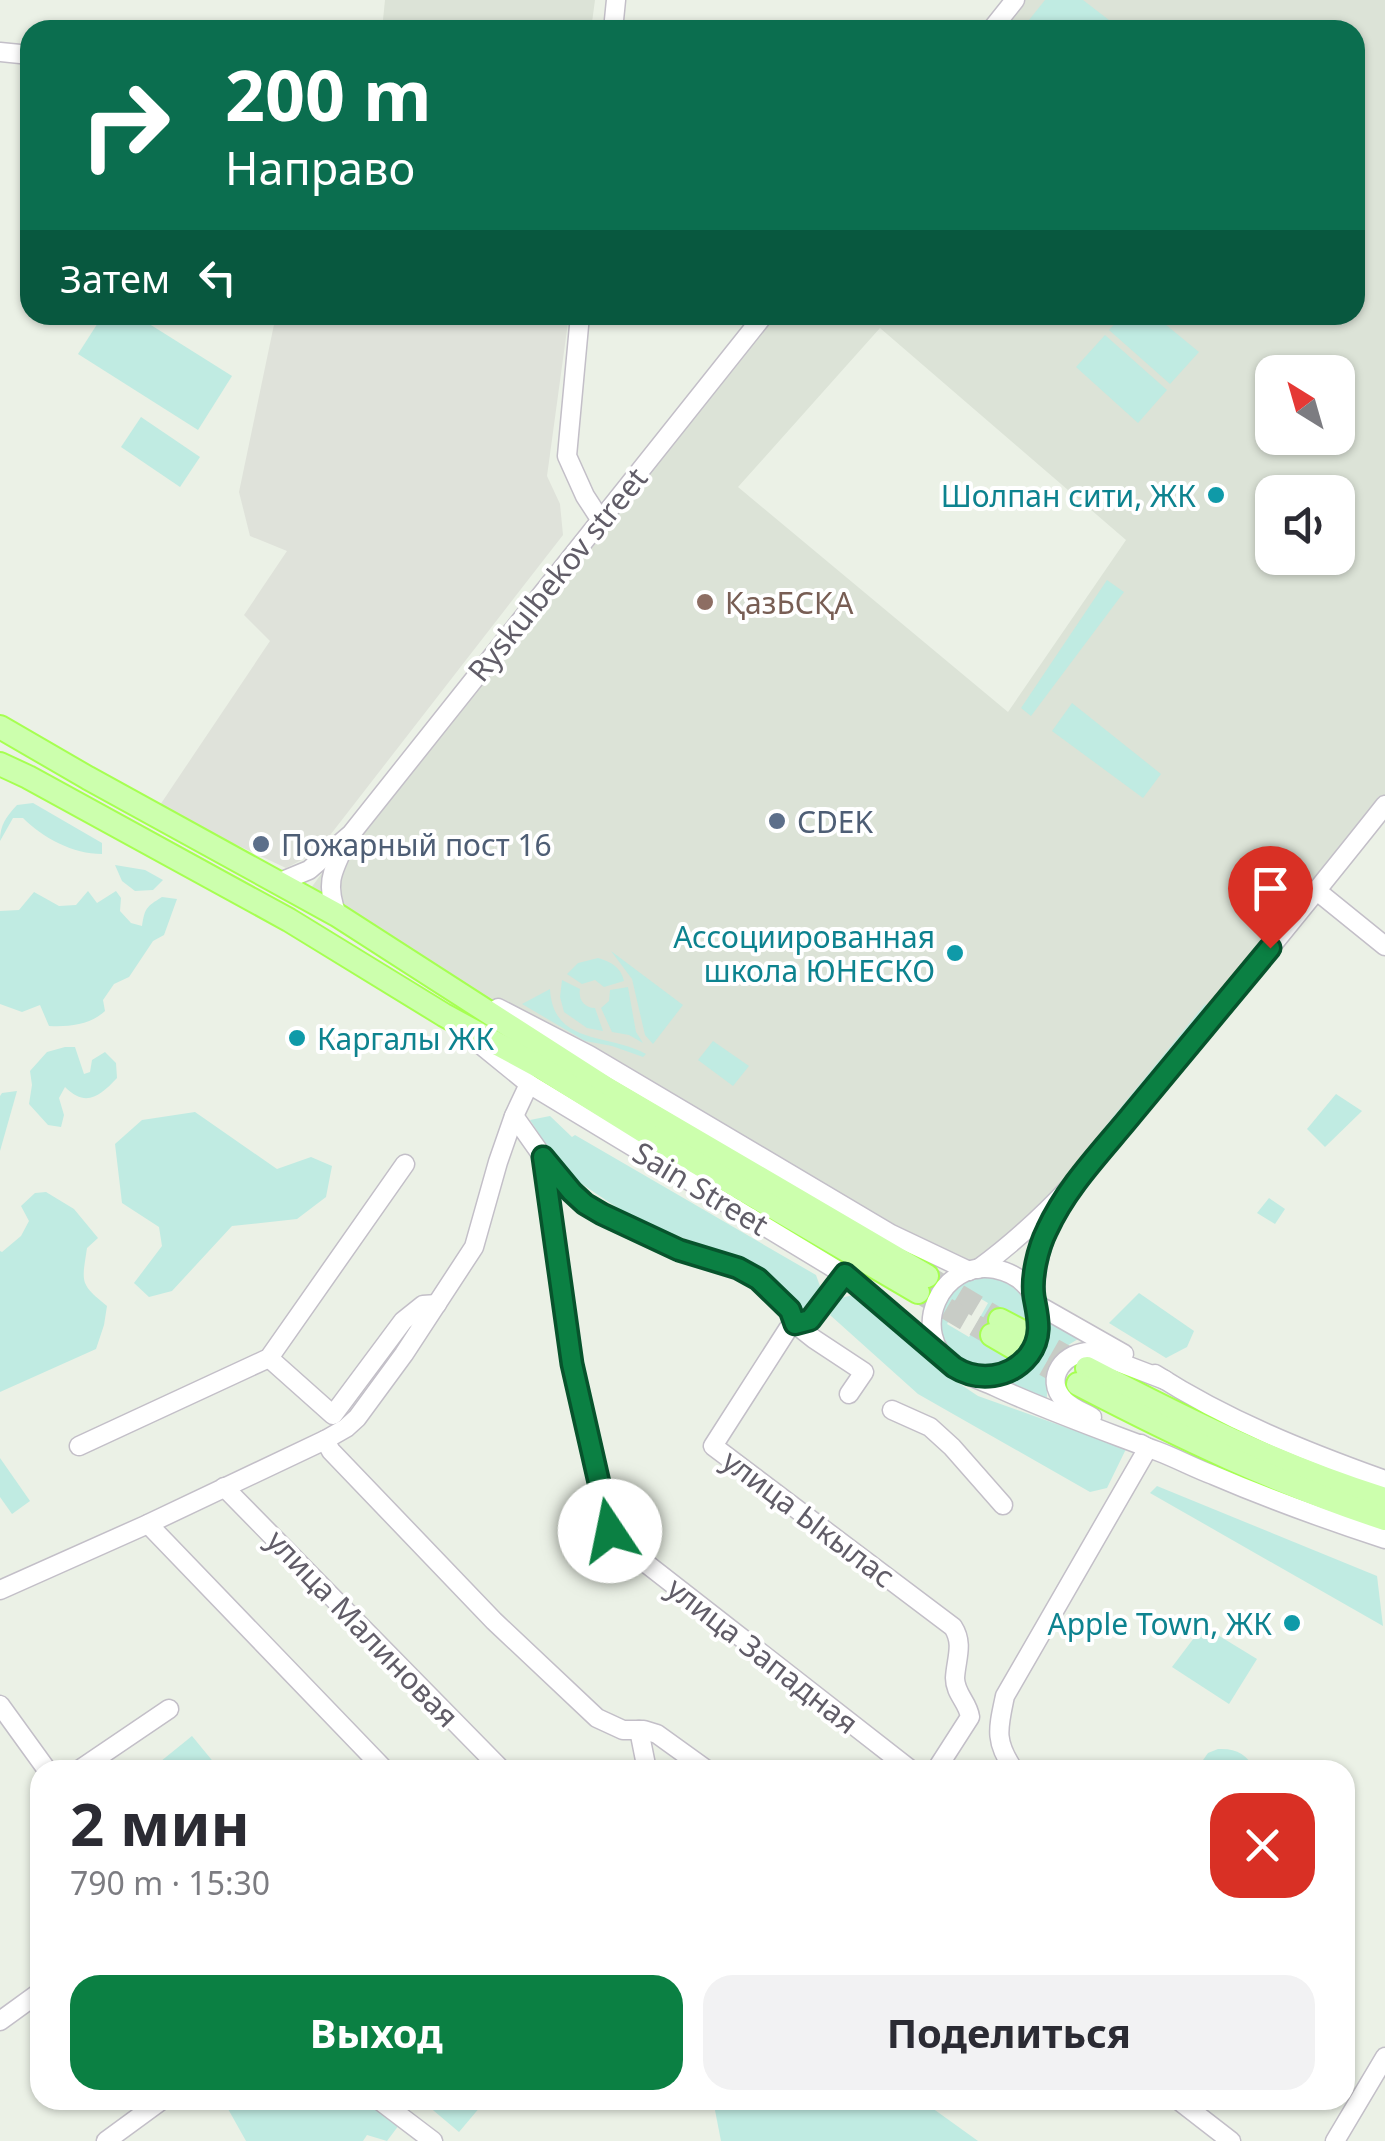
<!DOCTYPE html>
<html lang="ru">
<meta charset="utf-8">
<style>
:root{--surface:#fff;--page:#f2f2f3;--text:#2b2b33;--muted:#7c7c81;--accent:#0b8043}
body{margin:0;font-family:"Noto Sans",sans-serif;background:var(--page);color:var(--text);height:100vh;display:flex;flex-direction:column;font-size:38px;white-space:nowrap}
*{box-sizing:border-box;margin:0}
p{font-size:32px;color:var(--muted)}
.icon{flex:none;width:55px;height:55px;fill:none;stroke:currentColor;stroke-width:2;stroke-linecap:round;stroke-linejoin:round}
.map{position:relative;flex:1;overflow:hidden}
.drawer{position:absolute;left:30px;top:1760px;width:1325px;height:350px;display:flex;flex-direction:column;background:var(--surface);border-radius:30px;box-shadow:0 2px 8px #0004}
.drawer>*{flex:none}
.banner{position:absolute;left:20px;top:20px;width:1345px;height:305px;border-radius:30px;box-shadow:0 2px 8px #0004;background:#0b6e4f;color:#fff;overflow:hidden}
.needle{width:65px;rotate:323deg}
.tools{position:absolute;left:1255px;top:355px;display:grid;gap:20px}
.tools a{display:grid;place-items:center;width:100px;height:100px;border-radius:20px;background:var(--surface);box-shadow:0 2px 8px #0004;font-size:50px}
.pin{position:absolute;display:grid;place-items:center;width:85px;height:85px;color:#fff;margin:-102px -42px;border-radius:50% 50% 50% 0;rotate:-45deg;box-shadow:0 0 10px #0007}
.pin .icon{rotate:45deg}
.me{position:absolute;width:110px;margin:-55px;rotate:349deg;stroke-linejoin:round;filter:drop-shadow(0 0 8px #0008)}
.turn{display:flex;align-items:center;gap:35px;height:210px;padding:0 40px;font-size:45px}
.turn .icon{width:130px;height:130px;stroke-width:2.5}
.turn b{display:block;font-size:70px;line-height:85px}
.then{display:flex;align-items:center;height:95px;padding:0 40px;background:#0003;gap:20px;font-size:38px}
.round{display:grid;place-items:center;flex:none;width:105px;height:105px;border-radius:30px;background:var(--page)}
.headline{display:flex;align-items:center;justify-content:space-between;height:170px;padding:0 40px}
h1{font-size:60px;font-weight:700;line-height:75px}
.button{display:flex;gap:20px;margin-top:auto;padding:20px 40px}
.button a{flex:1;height:115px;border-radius:30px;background:var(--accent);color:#fff;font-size:40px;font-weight:700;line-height:115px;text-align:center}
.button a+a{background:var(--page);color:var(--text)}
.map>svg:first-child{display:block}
.industrial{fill:#dfe2da}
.education{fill:#dce3d7;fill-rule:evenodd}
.green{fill:#c0ebe2;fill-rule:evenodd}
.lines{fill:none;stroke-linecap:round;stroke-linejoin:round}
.major-tunnel{stroke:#c8ccc6;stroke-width:22;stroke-dasharray:22 11;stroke-linecap:butt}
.minor-casing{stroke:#c3bfc8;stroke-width:21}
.major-casing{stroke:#a6ff51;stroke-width:26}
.minor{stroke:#fff;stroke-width:18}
.major{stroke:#ccffad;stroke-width:22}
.route-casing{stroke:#07532c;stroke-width:25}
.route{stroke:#0b8043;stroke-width:18}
.culture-dot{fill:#0f9aa8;stroke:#fff;stroke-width:4}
.education-dot{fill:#8d6e63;stroke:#fff;stroke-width:4}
.service-dot{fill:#5c6f8a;stroke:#fff;stroke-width:4}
.labels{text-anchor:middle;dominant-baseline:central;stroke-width:8;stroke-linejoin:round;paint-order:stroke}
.culture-label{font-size:30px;fill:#0d838f;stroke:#fff;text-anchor:end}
.street-label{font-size:30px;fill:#615d68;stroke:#fff}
.education-label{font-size:30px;fill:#785e54;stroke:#fff;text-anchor:start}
.service-label{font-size:30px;fill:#4e5e75;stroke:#fff;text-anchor:start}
</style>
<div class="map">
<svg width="1385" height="2141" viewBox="0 0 1385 2141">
<rect width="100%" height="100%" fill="#ebf1e6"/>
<path class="industrial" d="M 276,315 L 360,315 L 423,324 L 425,315 L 569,315 L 547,476 L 560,504 L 563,535 L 317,852 L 286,868 L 158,808 L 270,641 L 244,615 L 287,551 L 250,536 L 239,492 Z"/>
<g class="education">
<path d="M 385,0 L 595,0 L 591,30 L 382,30 Z"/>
<path d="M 1015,0 L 1385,0 L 1385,805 L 1076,1182 L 969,1271 L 305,896 L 351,834 L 764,315 L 1355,315 L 1355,30 L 991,30 ZM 880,328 L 1126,540 L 1008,712 L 738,487 ZM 1272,372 L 1338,372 L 1338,438 L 1272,438 ZM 1272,492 L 1338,492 L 1338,558 L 1272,558 Z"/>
</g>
<g class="green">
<path d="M 1045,0 L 1083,0 L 1122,30 L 1021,30 Z"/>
<path d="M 103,315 L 135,315 L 232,376 L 198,430 L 78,354 Z"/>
<path d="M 1123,315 L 1154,315 L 1199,352 L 1170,384 L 1109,330 Z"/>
<path d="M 1105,335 L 1167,390 L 1138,423 L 1076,367 Z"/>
<path d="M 141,417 L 200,457 L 180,487 L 121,447 Z"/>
<path d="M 1107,580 L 1124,592 L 1031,716 L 1021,708 Z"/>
<path d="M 1072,703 L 1161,774 L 1143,798 L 1052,731 Z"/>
<path d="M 33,803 L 102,843 L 102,854 C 73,854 43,838 23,818 L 13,818 L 0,841 C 0,825 6,817 17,805 Z"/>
<path d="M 115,865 L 145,870 L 163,880 L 153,890 L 135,891 L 122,881 Z"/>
<path d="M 88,891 L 97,903 L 116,891 L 121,898 L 120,911 L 131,923 L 142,926 C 145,908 146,907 162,897 L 177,899 L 164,935 L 153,941 L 129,977 L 114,984 L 103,1000 L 105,1011 C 90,1025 69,1027 49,1026 L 40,1005 L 22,1012 L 0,1004 L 0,911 L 19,910 L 34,892 L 59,906 L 76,905 Z"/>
<path d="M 611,951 L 683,1005 L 653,1044 L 645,1035 L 632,979 Z"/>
<path d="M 598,958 C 611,962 621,967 624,981 L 604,987 L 595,980 L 582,984 L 567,974 L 578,963 Z"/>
<path d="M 562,980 L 580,989 C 578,999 584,1008 595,1008 L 603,1031 L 587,1028 L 564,1012 L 560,997 Z"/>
<path d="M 628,987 L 636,1032 L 643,1043 L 629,1035 L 612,1032 L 601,1008 L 609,1001 L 610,990 Z"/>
<path d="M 550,989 C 553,1046 609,1033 646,1054 L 643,1057 L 612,1046 L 585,1041 L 522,1004 Z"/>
<path d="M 1205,1004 L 1212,1010 L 1105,1137 L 1100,1133 Z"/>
<path d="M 713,1041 L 749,1066 L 733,1086 L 698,1060 Z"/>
<path d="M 65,1047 L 75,1047 L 84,1074 L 90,1072 L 92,1060 L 105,1052 L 116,1063 L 117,1078 C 100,1096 86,1108 65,1087 L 59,1098 L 64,1115 L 61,1127 L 48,1125 L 29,1104 L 32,1085 L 30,1071 L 47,1052 Z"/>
<path d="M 17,1091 L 0,1151 L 0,1096 L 2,1093 Z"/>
<path d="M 1336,1094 L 1362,1111 L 1325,1147 L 1307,1129 Z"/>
<path d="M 195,1112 L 277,1169 L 311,1157 L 332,1166 L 326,1197 L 297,1219 L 232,1226 L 172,1291 L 149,1297 L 134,1283 L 162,1246 L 159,1227 L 122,1203 L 115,1144 L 142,1120 Z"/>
<path d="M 550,1116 L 572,1137 L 575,1135 L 816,1275 L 821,1289 L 803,1313 L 738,1258 L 637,1221 L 564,1172 L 530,1120 Z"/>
<path d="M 46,1192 L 74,1209 L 98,1238 L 87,1248 C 82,1283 79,1283 107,1306 L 104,1325 L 96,1349 L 0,1392 L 0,1251 L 2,1252 L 21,1236 L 29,1221 L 21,1206 L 35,1193 Z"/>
<path d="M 1269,1198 L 1285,1209 L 1275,1224 L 1257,1213 Z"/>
<path d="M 987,1277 C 1052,1287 1038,1373 979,1369 C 929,1365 923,1282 987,1277 ZM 966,1290 L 988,1303 L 969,1337 L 947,1324 Z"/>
<path d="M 1139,1293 L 1194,1331 L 1187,1347 L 1166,1358 L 1109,1323 Z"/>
<path d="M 854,1295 L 945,1374 L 978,1396 L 1126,1449 L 1107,1488 L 1090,1492 L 918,1394 L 830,1315 L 840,1298 Z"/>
<path d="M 1046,1313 L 1082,1337 C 1048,1355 1047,1366 1047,1403 L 1004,1383 C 1033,1375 1058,1343 1046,1313 Z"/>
<path d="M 0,1458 L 30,1501 L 12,1514 L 0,1497 Z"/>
<path d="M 1157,1486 L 1377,1576 L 1383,1626 L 1150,1493 Z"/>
<path d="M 1203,1626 L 1257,1659 L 1229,1704 L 1172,1667 Z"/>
<path d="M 192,1736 L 220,1770 L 150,1770 Z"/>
<path d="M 1218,1749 C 1236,1748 1247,1754 1255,1770 L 1196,1770 L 1208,1753 Z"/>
<path d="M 223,2100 L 366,2100 L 399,2125 L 387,2141 L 367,2135 L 363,2141 L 246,2141 Z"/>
<path d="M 421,2100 L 486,2100 L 459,2132 Z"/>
<path d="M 713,2100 L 921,2100 L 978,2141 L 721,2141 Z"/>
</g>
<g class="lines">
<g class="major-tunnel">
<path d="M 930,1278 L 1000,1320"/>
<path d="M 918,1292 L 992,1335"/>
<path d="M 1025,1333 L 1087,1368"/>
<path d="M 1016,1349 L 1078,1384"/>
</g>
<defs>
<g id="minor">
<path d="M 613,30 L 616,0"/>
<path d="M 991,30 L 1015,0"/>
<path d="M 0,52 L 30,55"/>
<path d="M 580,315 L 567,456 L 585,496 L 600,519"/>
<path d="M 280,882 L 309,870 L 351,834 L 764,315"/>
<path d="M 1317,891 L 1385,946"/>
<path d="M 337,915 C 325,883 332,872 346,843"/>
<path d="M 498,1008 L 589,1055 L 891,1234 L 969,1271"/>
<path d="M 475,1040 L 529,1084 L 845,1275 L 940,1356"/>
<path d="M 514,1116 L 543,1157 L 572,1364 L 611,1536 L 911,1770"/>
<path d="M 546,1162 L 571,1192 L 585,1204 L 601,1214 L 679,1250 L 738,1268 L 758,1279 L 790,1310 L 795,1324 L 814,1339 L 864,1372 L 849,1394"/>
<path d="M 978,1269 C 1059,1210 1115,1136 1178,1060 C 1248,975 1317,891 1385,805"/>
<path d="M 845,1275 L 810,1320 L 795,1324 L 788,1329 L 713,1446 L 953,1627 C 964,1644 956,1659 955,1678 C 955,1694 968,1702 970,1717 L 936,1770"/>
<path d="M 1035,1300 C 1034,1266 1042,1237 1059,1208"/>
<path d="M 1036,1304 L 1124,1354"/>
<path d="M 269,1358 L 333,1415 L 403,1321 L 423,1305 L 437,1304"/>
<path d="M 1155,1374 C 1227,1420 1304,1451 1385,1480"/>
<path d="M 971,1375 C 1046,1388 1066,1283 995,1269 C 940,1259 908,1333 953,1366 C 964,1375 980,1380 994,1386 C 1047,1411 1102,1430 1157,1451 C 1176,1458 1194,1468 1213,1475 C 1269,1499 1327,1520 1385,1539"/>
<path d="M 892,1410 L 930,1427 L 952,1447 L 1003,1505"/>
<path d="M 1092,1417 C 1083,1412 1072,1408 1064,1400 C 1043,1378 1065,1350 1092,1352 L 1165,1380"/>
<path d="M 325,1440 L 331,1451 L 494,1621 L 597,1718 L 623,1730 L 644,1730 L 657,1734 L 707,1770"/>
<path d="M 79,1446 L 269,1358 L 405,1164"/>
<path d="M 224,1487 L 502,1770"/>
<path d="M 148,1524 L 385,1770"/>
<path d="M 0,1590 L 148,1524 L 325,1440 L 346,1428 L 357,1418 L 404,1354 L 474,1247 L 498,1162 L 514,1116 L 529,1084"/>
<path d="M 0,1705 L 47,1770"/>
<path d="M 639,1730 L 647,1770"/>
<path d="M 79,1770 L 169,1709"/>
<path d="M 1014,1770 C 994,1741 998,1729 1005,1696 L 1148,1448 L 1141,1444"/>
<path d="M 0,2021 L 40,1992"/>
<path d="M 379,2100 L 433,2141"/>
<path d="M 1178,2100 L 1231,2141"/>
<path d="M 106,2141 L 162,2100"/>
<path d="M 1335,2141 L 1385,2057"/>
</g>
<g id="major">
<path d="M 0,727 L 88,778 L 337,915 L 606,1088 L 927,1276"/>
<path d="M 0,764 L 28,777 L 289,920 L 444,1015 L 540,1067 L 651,1136 L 918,1292"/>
<path d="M 1000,1320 L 1025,1333"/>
<path d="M 992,1335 L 1016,1349"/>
<path d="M 1087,1368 C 1183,1418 1281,1467 1385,1499"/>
<path d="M 1078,1384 C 1178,1436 1278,1484 1385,1519"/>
</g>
</defs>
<use href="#minor" class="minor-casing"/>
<use href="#major" class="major-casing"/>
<use href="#minor" class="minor"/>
<use href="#major" class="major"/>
</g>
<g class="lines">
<defs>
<path id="route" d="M 610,1531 L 572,1364 L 543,1157 L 572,1192 L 585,1204 L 602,1214 L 679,1250 L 738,1268 L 758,1279 L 790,1310 L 795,1324 L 810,1320 L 845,1274 L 954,1367 C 978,1382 1010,1379 1029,1355 C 1043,1336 1038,1318 1034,1297 C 1031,1277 1038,1248 1047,1230 C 1067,1186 1103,1150 1133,1113 C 1179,1058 1224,1003 1270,948"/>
</defs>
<use href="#route" class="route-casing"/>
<use href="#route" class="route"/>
</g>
<g class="culture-dot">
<circle cx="1216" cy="495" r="10"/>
<circle cx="955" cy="953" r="10"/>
<circle cx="297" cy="1038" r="10"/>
<circle cx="1292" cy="1623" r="10"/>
</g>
<circle class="education-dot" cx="705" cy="602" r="10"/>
<g class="service-dot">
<circle cx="777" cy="821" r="10"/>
<circle cx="261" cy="844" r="10"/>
</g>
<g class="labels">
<g class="culture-label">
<text x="1196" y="495">Шолпан сити, ЖК</text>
<text x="935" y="936">Ассоциированная<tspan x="935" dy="34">школа ЮНЕСКО</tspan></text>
<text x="317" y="1038" text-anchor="start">Каргалы ЖК</text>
<text x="1272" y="1623">Apple Town, ЖК</text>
</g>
<g class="street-label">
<text transform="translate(557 574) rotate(-51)">Ryskulbekov street</text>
<text transform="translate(701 1188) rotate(31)">Sain Street</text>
<text transform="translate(809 1518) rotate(37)">улица Ыкылас</text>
<text transform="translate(363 1628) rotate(46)">улица Малиновая</text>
<text transform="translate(763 1655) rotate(38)">улица Западная</text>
</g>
<g class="education-label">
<text x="725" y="602">ҚазБСҚА</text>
</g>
<g class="service-label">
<text x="797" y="821">CDEK</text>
<text x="281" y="844">Пожарный пост 16</text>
</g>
</g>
</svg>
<div class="tools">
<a><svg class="needle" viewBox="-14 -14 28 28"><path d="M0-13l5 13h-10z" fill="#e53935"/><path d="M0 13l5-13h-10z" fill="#7c7c81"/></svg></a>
<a><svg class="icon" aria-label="sound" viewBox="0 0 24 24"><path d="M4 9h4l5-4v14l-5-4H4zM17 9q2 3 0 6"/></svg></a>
</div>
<div class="pin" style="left:1270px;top:948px;background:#d93025"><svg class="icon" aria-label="arrive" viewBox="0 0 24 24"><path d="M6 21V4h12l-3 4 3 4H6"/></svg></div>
<svg class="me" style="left:610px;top:1531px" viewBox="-20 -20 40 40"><circle r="19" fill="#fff"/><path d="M0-13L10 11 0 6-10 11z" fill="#0b8043"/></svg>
<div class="banner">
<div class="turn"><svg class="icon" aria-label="right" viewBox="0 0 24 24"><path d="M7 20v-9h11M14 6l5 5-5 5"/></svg><div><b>200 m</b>Направо</div></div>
<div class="then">Затем<svg class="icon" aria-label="left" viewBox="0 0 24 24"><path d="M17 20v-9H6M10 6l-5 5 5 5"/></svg></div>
</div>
<section class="drawer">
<div class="headline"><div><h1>2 мин</h1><p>790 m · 15:30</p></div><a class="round" style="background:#d93025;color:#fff"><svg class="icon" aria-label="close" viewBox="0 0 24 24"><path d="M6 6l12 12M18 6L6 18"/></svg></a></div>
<div class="button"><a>Выход</a><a>Поделиться</a></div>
</section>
</div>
